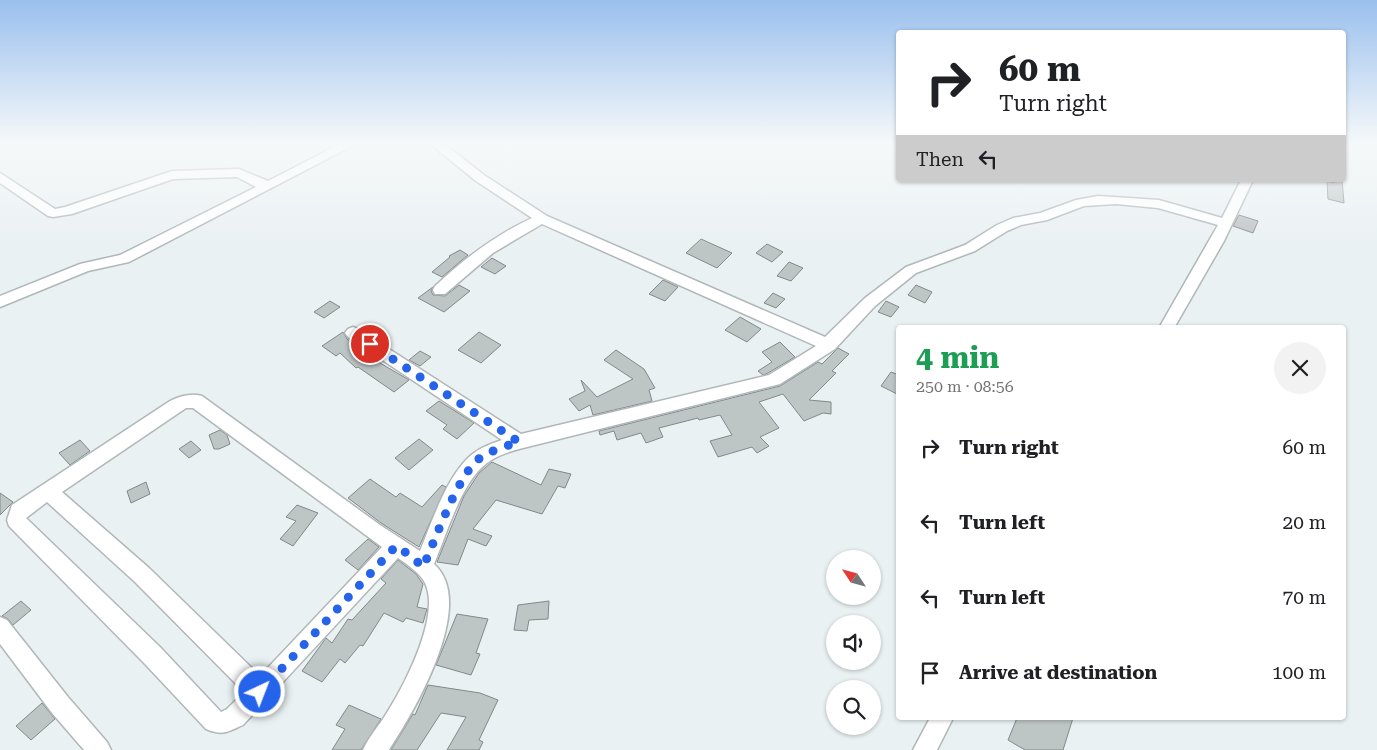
<!DOCTYPE html>
<meta charset="utf-8">
<style>
:root{--surface:#fff;--page:#f2f2f2;--text:#202124;--muted:#757577}
body{margin:0;font-family:"Roboto Serif",serif;background:var(--page);color:var(--text);height:100vh;display:flex;flex-direction:column;font-size:19px;white-space:nowrap}
*{box-sizing:border-box;margin:0}
p{font-size:16px;color:var(--muted)}
.icon{flex:none;width:28px;height:28px;fill:none;stroke:currentColor;stroke-width:2;stroke-linecap:round;stroke-linejoin:round}
.map{position:relative;flex:1;overflow:hidden}
.side{position:absolute;left:896px;top:325px;width:450px;height:395px;display:flex;flex-direction:column;background:var(--surface);border-radius:5px;box-shadow:0 1px 4px #0004}
.side>*{flex:none}
.top-card{position:absolute;left:896px;top:30px;width:450px;height:152px;border-radius:5px;box-shadow:0 1px 4px #0004;background:#fff;color:var(--text);overflow:hidden}
.needle{width:32px;rotate:306deg}
.fabs{position:absolute;left:826px;top:550px;display:grid;gap:10px}
.fabs a{display:grid;place-items:center;width:55px;height:55px;border-radius:50%;background:var(--surface);box-shadow:0 1px 4px #0004;font-size:25px}
.pin{position:absolute;display:grid;place-items:center;width:42px;height:42px;color:#fff;margin:-21px;border:2px solid #fff;border-radius:50%;box-shadow:0 1px 5px #0007}
.me{position:absolute;width:55px;margin:-28px;rotate:43deg;stroke-linejoin:round;filter:drop-shadow(0 0 4px #0008)}
.turn{display:flex;align-items:center;gap:18px;height:105px;padding:0 20px;font-size:22px}
.turn .icon{width:65px;height:65px;stroke-width:2.5}
.turn b{display:block;font-size:35px;line-height:42px}
.then{display:flex;align-items:center;height:48px;padding:0 20px;background:#0003;gap:10px;font-size:19px}
.round{display:grid;place-items:center;flex:none;width:52px;height:52px;border-radius:26px;background:var(--page)}
.overview{display:flex;align-items:center;justify-content:space-between;height:85px;padding:0 20px}
h1{font-size:30px;font-weight:700;line-height:38px;color:#1e9e55}
ul{padding:0;list-style:none}
li{display:flex;align-items:center;gap:15px;height:75px;padding:0 20px}
li div{flex:1}
li b{display:block;font-size:19px}
li em{font-style:normal}
.map>svg:first-child{display:block}
.building{fill:#bec5c5;stroke:#838989}
.lines{fill:none;stroke-linecap:round;stroke-linejoin:round}
.minor-casing{stroke:#b1b7b9;stroke-width:3}
.minor{fill:#fff;fill-rule:evenodd}
.route{stroke:#2563eb;stroke-width:9;stroke-dasharray:0 16.2}
</style>
<div class="map">
<svg width="1377" height="750" viewBox="0 0 1377 750">
<rect width="100%" height="100%" fill="#eaf1f3"/>
<g class="building">
<path d="M 1336,180 L 1342,180 L 1344,203 L 1328,199 L 1327,181 L 1334,183 Z"/>
<path d="M 1239,215 L 1258,221 L 1253,233 L 1233,226 Z"/>
<path d="M 701,239 L 732,253 L 717,268 L 686,253 Z"/>
<path d="M 767,244 L 783,252 L 772,262 L 756,253 Z"/>
<path d="M 460,250 L 468,255 L 442,277 L 432,272 L 450,257 L 449,256 Z"/>
<path d="M 492,258 L 506,266 L 495,274 L 481,267 Z"/>
<path d="M 789,262 L 803,268 L 791,281 L 777,276 Z"/>
<path d="M 663,280 L 678,287 L 665,301 L 649,294 Z"/>
<path d="M 459,285 L 470,291 L 444,312 L 418,298 L 433,287 L 431,291 L 433,295 L 445,296 Z"/>
<path d="M 916,285 L 932,292 L 925,303 L 908,295 Z"/>
<path d="M 773,293 L 785,299 L 776,308 L 764,303 Z"/>
<path d="M 330,301 L 340,307 L 324,318 L 314,312 Z"/>
<path d="M 886,301 L 899,307 L 891,317 L 878,312 Z"/>
<path d="M 740,317 L 761,329 L 747,342 L 725,330 Z"/>
<path d="M 343,332 L 347,339 L 375,360 L 409,380 L 394,392 L 358,367 L 356,368 L 340,353 L 336,356 L 322,346 Z"/>
<path d="M 479,332 L 501,345 L 481,363 L 458,350 Z"/>
<path d="M 780,342 L 795,357 L 768,373 L 763,375 L 758,371 L 772,362 L 762,352 Z"/>
<path d="M 838,348 L 849,354 L 832,371 L 836,373 L 809,400 L 831,402 L 831,414 L 823,413 L 804,421 L 783,394 L 759,402 L 779,428 L 760,437 L 769,446 L 757,453 L 752,447 L 718,457 L 710,441 L 732,435 L 720,415 L 699,420 L 698,418 L 659,428 L 663,437 L 646,443 L 641,433 L 617,440 L 614,431 L 600,435 L 599,431 L 780,386 L 818,362 L 822,364 Z"/>
<path d="M 616,350 L 644,369 L 655,388 L 649,390 L 652,401 L 593,415 L 590,405 L 579,411 L 569,399 L 585,391 L 581,380 L 597,397 L 633,379 L 604,360 Z"/>
<path d="M 420,351 L 431,357 L 420,366 L 409,360 Z"/>
<path d="M 891,372 L 899,375 L 899,395 L 881,386 Z"/>
<path d="M 439,401 L 474,423 L 457,439 L 443,429 L 447,425 L 426,411 Z"/>
<path d="M 220,430 L 227,435 L 230,444 L 219,449 L 214,449 L 209,435 Z"/>
<path d="M 419,439 L 433,450 L 409,470 L 395,458 Z"/>
<path d="M 80,440 L 90,451 L 70,465 L 59,453 Z"/>
<path d="M 191,441 L 201,450 L 189,458 L 179,449 Z"/>
<path d="M 492,462 L 541,485 L 549,469 L 571,474 L 565,488 L 558,486 L 542,514 L 496,500 L 473,529 L 492,536 L 486,546 L 468,539 L 458,565 L 437,562 L 464,496 L 479,473 Z"/>
<path d="M 370,479 L 396,497 L 400,493 L 422,507 L 442,485 L 446,487 L 419,547 L 381,523 L 348,498 Z"/>
<path d="M 146,482 L 150,494 L 131,503 L 127,491 Z"/>
<path d="M 0,493 L 13,502 L 0,515 Z"/>
<path d="M 297,505 L 318,513 L 293,546 L 280,539 L 296,521 L 286,517 Z"/>
<path d="M 368,539 L 379,547 L 358,570 L 345,560 Z"/>
<path d="M 398,560 L 416,574 L 423,584 L 417,607 L 427,609 L 423,623 L 406,618 L 403,622 L 384,613 L 363,646 L 360,645 L 345,663 L 340,659 L 322,682 L 302,671 L 326,638 L 332,643 L 348,619 L 352,620 L 386,583 L 381,579 Z"/>
<path d="M 21,601 L 31,610 L 13,625 L 8,619 L 2,616 Z"/>
<path d="M 549,601 L 548,619 L 529,620 L 527,631 L 514,630 L 518,605 Z"/>
<path d="M 457,614 L 488,619 L 476,653 L 480,654 L 471,675 L 436,665 Z"/>
<path d="M 428,685 L 480,693 L 498,700 L 479,740 L 483,742 L 479,750 L 447,750 L 466,717 L 441,713 L 417,750 L 391,750 L 413,714 L 415,715 Z"/>
<path d="M 42,703 L 55,719 L 31,740 L 16,726 Z"/>
<path d="M 349,705 L 381,719 L 361,750 L 332,750 L 345,729 L 336,725 Z"/>
<path d="M 1017,718 L 1073,718 L 1063,750 L 1025,750 L 1008,740 Z"/>
</g>
<g class="lines">
<defs>
<g id="minor">
<path d="M 342,143 L 358,143 L 129,262 L 88,271 L 0,307 L 0,296 L 80,264 L 120,255 L 256,187 L 237,177 L 173,179 L 72,214 L 53,217 L 48,216 L 0,183 L 0,173 L 55,209 L 65,207 L 172,171 L 239,169 L 268,181 Z"/>
<path d="M 429,143 L 443,143 L 484,175 L 547,216 L 825,337 L 865,298 L 906,267 L 965,245 L 997,225 L 1013,218 L 1040,213 L 1076,200 L 1098,196 L 1159,200 L 1222,218 L 1241,180 L 1253,180 L 1224,241 L 1174,328 L 1159,328 L 1218,225 L 1158,208 L 1116,204 L 1084,206 L 1047,220 L 1021,225 L 1007,231 L 975,251 L 916,273 L 875,306 L 835,349 L 780,384 L 519,449 C 508,452 496,456 487,463 C 461,482 447,534 434,564 C 478,603 414,712 389,750 L 363,750 C 369,736 380,725 388,711 C 405,684 441,615 425,583 C 421,574 407,564 398,558 L 243,725 C 227,732 223,736 206,729 L 144,663 L 9,526 L 7,520 L 12,505 L 170,401 C 180,396 191,393 202,396 L 380,525 L 420,551 C 432,522 448,472 474,453 C 482,447 493,443 502,440 L 348,337 L 345,333 L 348,329 L 353,327 L 358,329 L 521,434 L 769,375 L 816,346 L 542,224 L 493,253 L 445,294 L 435,294 L 433,290 L 435,286 C 464,259 495,235 532,218 L 476,181 ZM 186,408 L 193,408 L 382,547 L 260,676 L 149,568 L 62,492 ZM 47,502 L 135,582 L 244,692 L 227,709 L 221,712 L 160,647 L 26,518 Z"/>
<path d="M 0,617 L 7,620 L 68,697 L 107,742 L 111,750 L 84,750 L 52,713 L 0,644 Z"/>
<path d="M 930,718 L 953,718 L 937,750 L 913,750 Z"/>
</g>
</defs>
<use href="#minor" class="minor-casing"/>
<use href="#minor" class="minor"/>
</g>
<linearGradient id="sky" x2="0" y2="1"><stop stop-color="#9ac0ed"/><stop offset="0.58" stop-color="#f6f9fa"/><stop offset="1" stop-color="#f6f9fa" stop-opacity="0"/></linearGradient>
<rect width="1377" height="248" fill="url(#sky)"/>
<g class="lines">
<path class="route" d="M 260,692 L 396,546 L 411,556 L 423,567 C 435,541 458,474 480,458 C 492,450 506,446 519,442 L 370,344"/>
</g>
</svg>
<div class="fabs">
<a><svg class="needle" viewBox="-14 -14 28 28"><path d="M0-13l5 13h-10z" fill="#e53935"/><path d="M0 13l5-13h-10z" fill="#757577"/></svg></a>
<a><svg class="icon" aria-label="sound" viewBox="0 0 24 24"><path d="M4 9h4l5-4v14l-5-4H4zM17 9q2 3 0 6"/></svg></a>
<a><svg class="icon" aria-label="search" viewBox="0 0 24 24"><circle cx="10" cy="10" r="6"/><path d="M15 15l6 6"/></svg></a>
</div>
<div class="pin" style="left:370px;top:344px;background:#d93025"><svg class="icon" aria-label="arrive" viewBox="0 0 24 24"><path d="M6 21V4h12l-3 4 3 4H6"/></svg></div>
<svg class="me" style="left:260px;top:692px" viewBox="-20 -20 40 40"><circle r="17" fill="#2563eb" stroke="#fff" stroke-width="3"/><path d="M0-11L8 9 0 5-8 9z" fill="#fff"/></svg>
<div class="top-card">
<div class="turn"><svg class="icon" aria-label="right" viewBox="0 0 24 24"><path d="M7 20v-9h11M14 6l5 5-5 5"/></svg><div><b>60 m</b>Turn right</div></div>
<div class="then">Then<svg class="icon" aria-label="left" viewBox="0 0 24 24"><path d="M17 20v-9H6M10 6l-5 5 5 5"/></svg></div>
</div>
<section class="side">
<div class="overview"><div><h1>4 min</h1><p>250 m · 08:56</p></div><a class="round"><svg class="icon" aria-label="close" viewBox="0 0 24 24"><path d="M6 6l12 12M18 6L6 18"/></svg></a></div>
<ul>
<li><svg class="icon" aria-label="right" viewBox="0 0 24 24"><path d="M7 20v-9h11M14 6l5 5-5 5"/></svg><div><b>Turn right</b></div><em>60 m</em></li>
<li><svg class="icon" aria-label="left" viewBox="0 0 24 24"><path d="M17 20v-9H6M10 6l-5 5 5 5"/></svg><div><b>Turn left</b></div><em>20 m</em></li>
<li><svg class="icon" aria-label="left" viewBox="0 0 24 24"><path d="M17 20v-9H6M10 6l-5 5 5 5"/></svg><div><b>Turn left</b></div><em>70 m</em></li>
<li><svg class="icon" aria-label="arrive" viewBox="0 0 24 24"><path d="M6 21V4h12l-3 4 3 4H6"/></svg><div><b>Arrive at destination</b></div><em>100 m</em></li>
</ul>
</section>
</div>
